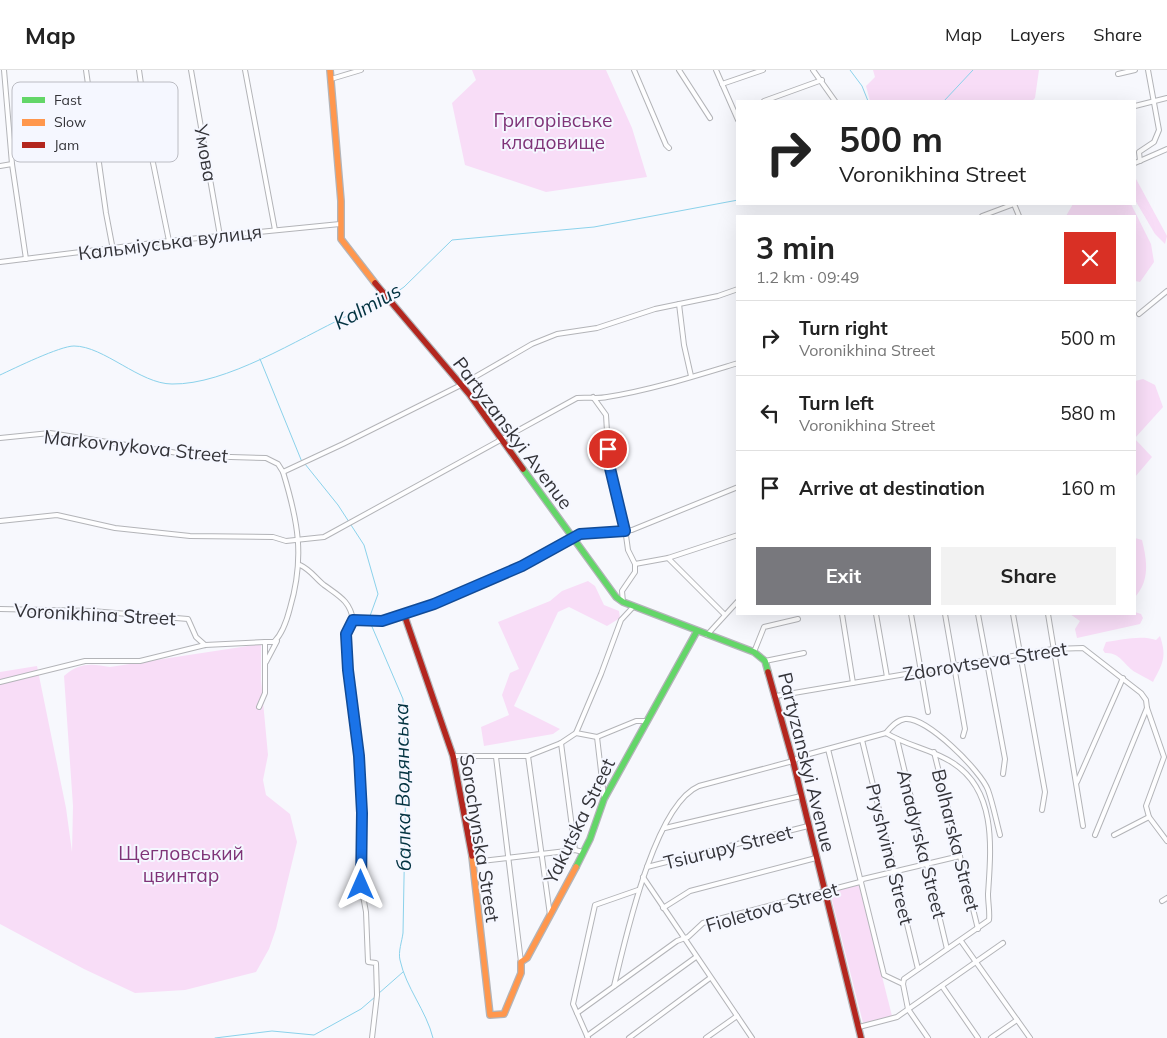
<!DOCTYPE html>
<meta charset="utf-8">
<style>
:root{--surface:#fff;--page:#f2f2f2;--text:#222;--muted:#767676;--line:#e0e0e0;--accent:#78787d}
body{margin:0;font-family:Mulish,sans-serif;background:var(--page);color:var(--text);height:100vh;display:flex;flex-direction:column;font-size:19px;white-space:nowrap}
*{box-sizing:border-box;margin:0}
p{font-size:16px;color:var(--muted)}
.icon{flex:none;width:28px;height:28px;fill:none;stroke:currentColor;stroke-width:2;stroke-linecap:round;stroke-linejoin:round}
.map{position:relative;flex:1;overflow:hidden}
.drawer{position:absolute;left:736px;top:145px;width:400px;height:400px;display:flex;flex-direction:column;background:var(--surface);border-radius:0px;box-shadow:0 5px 20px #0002}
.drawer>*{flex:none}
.hud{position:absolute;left:736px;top:30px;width:400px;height:105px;border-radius:0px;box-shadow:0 5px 20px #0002;background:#fff;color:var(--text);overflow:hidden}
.pin{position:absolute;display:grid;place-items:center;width:42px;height:42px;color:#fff;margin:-21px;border:2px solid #fff;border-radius:50%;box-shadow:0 1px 5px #0007}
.me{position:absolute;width:55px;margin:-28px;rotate:0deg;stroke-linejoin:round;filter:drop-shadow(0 0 4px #0008)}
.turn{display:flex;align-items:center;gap:18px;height:105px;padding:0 20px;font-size:22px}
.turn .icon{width:65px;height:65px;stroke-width:2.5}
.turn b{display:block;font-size:35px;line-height:42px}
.round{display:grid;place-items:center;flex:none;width:52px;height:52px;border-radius:0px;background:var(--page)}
.overview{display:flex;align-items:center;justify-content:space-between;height:85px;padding:0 20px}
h1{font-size:30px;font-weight:700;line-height:38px}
.primary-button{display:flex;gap:10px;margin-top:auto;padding:10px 20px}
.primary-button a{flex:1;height:58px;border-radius:0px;background:var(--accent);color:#fff;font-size:20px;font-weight:700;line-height:58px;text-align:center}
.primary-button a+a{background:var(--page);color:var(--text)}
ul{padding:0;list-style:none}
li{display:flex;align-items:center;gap:15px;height:75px;padding:0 20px;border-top:1px solid var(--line)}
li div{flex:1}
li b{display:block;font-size:19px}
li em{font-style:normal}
header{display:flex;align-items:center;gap:30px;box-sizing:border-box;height:70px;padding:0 25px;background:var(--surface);border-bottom:1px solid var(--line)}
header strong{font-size:24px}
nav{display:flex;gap:28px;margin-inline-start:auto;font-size:18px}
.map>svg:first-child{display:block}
.green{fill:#f8ddf7}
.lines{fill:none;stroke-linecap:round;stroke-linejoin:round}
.stream{stroke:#8bd2eb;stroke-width:1}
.street-casing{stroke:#b3b4b8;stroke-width:6}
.fast-casing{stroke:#b3b4b8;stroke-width:8}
.slow-casing{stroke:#b3b4b8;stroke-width:8}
.jam-casing{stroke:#b3b4b8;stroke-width:8}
.street{stroke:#fefeff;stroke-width:4}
.fast{stroke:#63d668;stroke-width:5.5}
.slow{stroke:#ff974d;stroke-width:5.5}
.jam{stroke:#b3261e;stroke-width:5.5}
.route-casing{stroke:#114b97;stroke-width:12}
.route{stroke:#1a73e8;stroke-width:9}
.labels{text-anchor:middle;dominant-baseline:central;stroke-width:4;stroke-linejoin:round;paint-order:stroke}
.park-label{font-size:19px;fill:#7f3478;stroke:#f5f7ff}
.street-label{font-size:19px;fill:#333338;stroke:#f5f7ff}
.water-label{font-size:20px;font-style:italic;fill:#023240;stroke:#f5f7ff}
.key{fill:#f5f7ff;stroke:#bbbcc3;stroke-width:1}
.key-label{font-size:14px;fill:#333338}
</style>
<header>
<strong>Map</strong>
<nav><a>Map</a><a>Layers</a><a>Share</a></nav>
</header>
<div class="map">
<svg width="1167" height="968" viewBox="0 0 1167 968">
<rect width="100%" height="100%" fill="#f7f8fd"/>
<g class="green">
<path d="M 472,0 L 606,0 L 632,58 L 647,107 L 546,122 L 465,95 L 452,33 L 476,10 Z"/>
<path d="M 873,0 L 1039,0 L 1035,28 L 1032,31 L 870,31 L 866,16 L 875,7 Z"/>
<path d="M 1135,107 L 1167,166 L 1165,174 L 1155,164 L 1135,130 Z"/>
<path d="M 1073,134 L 1131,134 L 1151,174 L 1154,192 L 1140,212 L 1135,211 L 1135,146 L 1066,146 Z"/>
<path d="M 1143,309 L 1155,315 L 1163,337 L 1135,368 L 1135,311 Z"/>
<path d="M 1135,369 L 1152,387 L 1135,407 Z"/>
<path d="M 1135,468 L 1142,470 C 1147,491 1150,510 1135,527 Z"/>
<path d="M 588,511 L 595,516 L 604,535 L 619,541 L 620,548 L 607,556 L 569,537 L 558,542 L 514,636 L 560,659 L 553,664 L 484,676 L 481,657 L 509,645 L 502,625 L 510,603 L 519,599 L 498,552 L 550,531 L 562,521 Z"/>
<path d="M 1135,542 L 1141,544 L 1143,548 L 1140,554 L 1077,568 L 1075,559 L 1080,551 L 1070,544 L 1135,544 Z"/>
<path d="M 1160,566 C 1167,587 1163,593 1153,612 C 1147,608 1140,605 1135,602 C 1124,595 1120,582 1105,583 L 1103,580 L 1106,572 C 1122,570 1140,565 1156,570 Z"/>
<path d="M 261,574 L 261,610 L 268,685 L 263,710 L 266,725 L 290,744 L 297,772 L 276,859 L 269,879 L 256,902 L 185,920 L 135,923 L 84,899 L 0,854 L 0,602 L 37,596 L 66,738 L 72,782 L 73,736 L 64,606 C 78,593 91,593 110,597 Z"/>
<path d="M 859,815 L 892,946 L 863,953 L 830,822 Z"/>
</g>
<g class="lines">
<g class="stream">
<path d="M 850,0 L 862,16 L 868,31"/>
<path d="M 944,31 L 973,0"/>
<path d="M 391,226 L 404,217 L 452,170 L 594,157 L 738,130"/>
<path d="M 260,289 L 302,392"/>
<path d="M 0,305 C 15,298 60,276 74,276 C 104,276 140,314 172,314 C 226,315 298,269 347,246 C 359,240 373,236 385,230"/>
<path d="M 305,394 L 338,435 L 364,475 L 378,524 L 370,546 L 370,552 L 403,629 L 406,701 L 403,863 C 402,871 398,882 400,890 C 406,918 426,940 433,968"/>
<path d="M 378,924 L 403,902"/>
<path d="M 215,968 L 272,961 L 314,965 L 361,939 L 375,927"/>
</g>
<defs>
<g id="street">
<path d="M 4,0 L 12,94 L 26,189"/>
<path d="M 86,0 L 106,143 L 113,180"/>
<path d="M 139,0 L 151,83 L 169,171"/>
<path d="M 191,0 L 220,166"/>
<path d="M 245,0 L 275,160"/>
<path d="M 634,0 L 666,75 L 669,78"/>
<path d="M 679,0 L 710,48"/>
<path d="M 716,0 L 738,50"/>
<path d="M 813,0 L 835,31"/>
<path d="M 1118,4 L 1135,0"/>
<path d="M 331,9 L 361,0"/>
<path d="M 722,14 L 763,0"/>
<path d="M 764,31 L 822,10"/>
<path d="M 1135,36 L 1167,28"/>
<path d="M 1140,91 L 1139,82 L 1154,72 L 1159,60 L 1148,0"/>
<path d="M 1135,93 L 1167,79"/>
<path d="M 0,96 L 12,94"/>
<path d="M 982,146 L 1014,134 L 1019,146"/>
<path d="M 0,192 L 169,171 L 340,154"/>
<path d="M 679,234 L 684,275 L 691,306"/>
<path d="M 1139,244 L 1167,221"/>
<path d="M 593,327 L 606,345 L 609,394 L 624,451 L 628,480 L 635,494 L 635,502 L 622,521 L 623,532"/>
<path d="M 0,368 L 50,363 L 197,386 L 266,388 L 278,394 L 283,402 L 343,374 L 461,315 L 532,274 L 557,264 L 597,258 L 655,239 L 718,226 L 738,219"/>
<path d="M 0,451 L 57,445 L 115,458 L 190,466 L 273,467 L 286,471 L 324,467 L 577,328 C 587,327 598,329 607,327 C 651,320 695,306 738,293"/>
<path d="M 668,488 L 724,544"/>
<path d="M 635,494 L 668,488 L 738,465"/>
<path d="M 300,495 C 311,500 315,508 324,515 C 339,526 350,531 353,550 L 382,551 L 435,534 L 522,496 L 580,464 L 632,460 L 738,417"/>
<path d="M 0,539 L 92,541 L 188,549 L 196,567 L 205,575"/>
<path d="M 842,544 L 853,613"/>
<path d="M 876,544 L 887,607"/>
<path d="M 911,544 L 928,642"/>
<path d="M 945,544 L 965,659 L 963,666"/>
<path d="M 978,544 L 1005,689 L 1003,704"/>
<path d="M 1013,544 L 1045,722 L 1042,740"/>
<path d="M 1048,544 L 1083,756"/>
<path d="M 353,550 L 345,563 L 347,600 L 359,686 L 362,743 L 361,815 L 366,842 L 368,892 L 376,893 L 377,925 L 372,968"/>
<path d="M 707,565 L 738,531"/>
<path d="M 754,582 L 764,557 L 798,549"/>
<path d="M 765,591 L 804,583"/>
<path d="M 266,592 L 277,571"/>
<path d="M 0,612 L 85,591 L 140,591 L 205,575 L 265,572"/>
<path d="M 776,626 L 1053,579 L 1083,578 L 1141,623 L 1146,630 L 1147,638 L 1164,687 L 1146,736 L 1149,747 L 1167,771"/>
<path d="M 259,637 L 265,623 L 265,572 L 274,572 C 283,563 287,550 290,538 C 305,487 298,451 283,402"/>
<path d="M 576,663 L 597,667 L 636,651 L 646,651"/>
<path d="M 886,663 C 891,657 897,650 905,649 C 926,646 981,701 988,720 C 993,734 996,750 1000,765"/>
<path d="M 597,667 L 604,727"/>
<path d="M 897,669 L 947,879"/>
<path d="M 862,670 L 918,899"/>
<path d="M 561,673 L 575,780"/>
<path d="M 828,679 L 884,905 L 903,914 L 908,939 L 928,968"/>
<path d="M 934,682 L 978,859"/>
<path d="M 453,686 L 528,686 L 561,673 L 576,663 L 601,604 L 621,550 L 634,536"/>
<path d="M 528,686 L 550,845"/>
<path d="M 496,687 L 521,892"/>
<path d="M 1077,712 L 1123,608"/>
<path d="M 665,758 L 801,726"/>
<path d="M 1095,765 L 1147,638"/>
<path d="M 1114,765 L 1149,747"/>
<path d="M 473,792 L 575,780 L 583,782"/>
<path d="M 647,797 L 808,756"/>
<path d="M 643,807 L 752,968"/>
<path d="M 1162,831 L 1167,828"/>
<path d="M 663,838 L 690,821 L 816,788"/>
<path d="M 961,871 L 1030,968"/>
<path d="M 614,916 C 625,871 654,735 699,716 L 793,691 L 802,686 L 886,663 C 907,676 932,679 953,693 C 997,721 991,779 988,824 C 988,833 990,842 989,850 L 904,909 L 903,914"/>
<path d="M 942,916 L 978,968"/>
<path d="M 577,943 L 677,871 L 688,867 L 703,853 L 860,812 L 863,809 L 960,786"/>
<path d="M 859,957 L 897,947 L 1003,873"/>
<path d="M 587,966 L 696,887"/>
<path d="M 588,968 L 573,934 L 595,835 L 638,820"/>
<path d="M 629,968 L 710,908"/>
<path d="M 706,968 L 737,946"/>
<path d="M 991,968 L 1017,950"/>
</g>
<g id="fast">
<path d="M 523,399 L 616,527 L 623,532 L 754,582 L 765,591 L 768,602"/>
<path d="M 576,797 L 590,769 L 604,729 L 697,561"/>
</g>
<g id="slow">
<path d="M 330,0 L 341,131 L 341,169 L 375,213"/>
<path d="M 472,786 L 490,945 L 504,944 L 521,903 L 521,892 L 527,888 L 576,797"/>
</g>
<g id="jam">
<path d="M 375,213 L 469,324 L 523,399"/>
<path d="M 404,544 L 453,686 L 472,786"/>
<path d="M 768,602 L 793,691 L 861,968"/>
</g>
</defs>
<use href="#street" class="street-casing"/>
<use href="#fast" class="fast-casing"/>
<use href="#slow" class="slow-casing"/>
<use href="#jam" class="jam-casing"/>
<use href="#street" class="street"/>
<use href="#fast" class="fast"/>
<use href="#slow" class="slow"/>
<use href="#jam" class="jam"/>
</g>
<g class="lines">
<defs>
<path id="route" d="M 361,815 L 362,743 L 359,686 L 348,600 L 346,564 L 353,550 L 382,551 L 434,534 L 522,496 L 580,464 L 625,461 L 609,394 L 608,379"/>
</defs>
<use href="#route" class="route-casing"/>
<use href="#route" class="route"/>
</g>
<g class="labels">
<g class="park-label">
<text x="553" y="50">Григорівське<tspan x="553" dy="22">кладовище</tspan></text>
<text x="181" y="783">Щегловський<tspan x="181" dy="22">цвинтар</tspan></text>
</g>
<g class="street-label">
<text transform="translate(206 83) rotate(80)">Умова</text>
<text transform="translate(170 172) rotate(-7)">Кальміуська вулиця</text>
<text transform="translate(513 363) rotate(53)">Partyzanskyi Avenue</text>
<text transform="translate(136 376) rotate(6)">Markovnykova Street</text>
<text transform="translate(95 544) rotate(3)">Voronikhina Street</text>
<text transform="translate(985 591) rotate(-9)">Zdorovtseva Street</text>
<text transform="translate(807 692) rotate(76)">Partyzanskyi Avenue</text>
<text transform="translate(579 751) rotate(-64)">Yakutska Street</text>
<text transform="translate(480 768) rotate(81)">Sorochynska Street</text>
<text transform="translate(956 770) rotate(76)">Bolharska Street</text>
<text transform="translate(922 774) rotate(76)">Anadyrska Street</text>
<text transform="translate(728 777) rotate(-14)">Tsiurupy Street</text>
<text transform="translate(890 784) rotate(76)">Pryshvina Street</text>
<text transform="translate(772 837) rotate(-16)">Fioletova Street</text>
</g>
<g class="water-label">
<text transform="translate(367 236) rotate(-29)">Kalmius</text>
<text transform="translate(402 717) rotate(-91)">балка Водянська</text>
</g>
</g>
<rect x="12" y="12" width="166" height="80" rx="8" class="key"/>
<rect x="22" y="27" width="23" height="6" fill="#63d668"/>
<rect x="22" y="49" width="23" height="7" fill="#ff974d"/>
<rect x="22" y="72" width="23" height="6" fill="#b3261e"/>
<g class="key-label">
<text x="54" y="35">Fast</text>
<text x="54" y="57">Slow</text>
<text x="54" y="80">Jam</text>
</g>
</svg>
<div class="pin" style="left:608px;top:379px;background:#d93025"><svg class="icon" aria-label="arrive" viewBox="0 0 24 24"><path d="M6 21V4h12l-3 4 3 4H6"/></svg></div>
<svg class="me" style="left:361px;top:815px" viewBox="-20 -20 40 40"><path d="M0-17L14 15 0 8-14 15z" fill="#1a73e8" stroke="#fff" stroke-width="4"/></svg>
<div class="hud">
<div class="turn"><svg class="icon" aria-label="right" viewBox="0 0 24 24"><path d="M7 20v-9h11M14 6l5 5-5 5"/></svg><div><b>500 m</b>Voronikhina Street</div></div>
</div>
<section class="drawer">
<div class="overview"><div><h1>3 min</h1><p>1.2 km · 09:49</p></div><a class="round" style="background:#d93025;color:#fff"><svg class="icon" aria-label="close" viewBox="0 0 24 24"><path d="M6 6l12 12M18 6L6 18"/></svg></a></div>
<ul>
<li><svg class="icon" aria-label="right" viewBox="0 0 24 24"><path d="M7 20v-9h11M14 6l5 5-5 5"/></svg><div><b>Turn right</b><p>Voronikhina Street</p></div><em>500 m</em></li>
<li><svg class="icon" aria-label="left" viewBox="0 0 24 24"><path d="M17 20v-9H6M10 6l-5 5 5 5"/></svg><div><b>Turn left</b><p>Voronikhina Street</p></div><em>580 m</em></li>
<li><svg class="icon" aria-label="arrive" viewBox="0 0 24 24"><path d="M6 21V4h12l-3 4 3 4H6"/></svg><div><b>Arrive at destination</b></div><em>160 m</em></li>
</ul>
<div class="primary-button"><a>Exit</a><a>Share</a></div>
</section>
</div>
